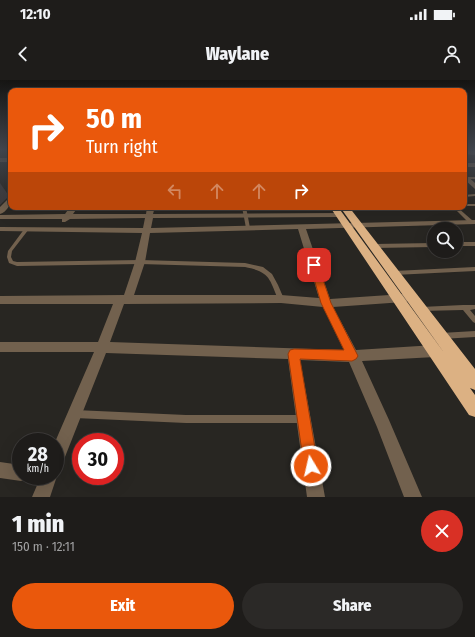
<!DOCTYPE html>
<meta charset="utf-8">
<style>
:root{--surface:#1e1c1a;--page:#2b2927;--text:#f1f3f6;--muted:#a1a1a2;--line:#3c3a39;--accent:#ea580c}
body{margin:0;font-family:"Fira Sans Condensed",sans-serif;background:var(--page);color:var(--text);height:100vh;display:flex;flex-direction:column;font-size:15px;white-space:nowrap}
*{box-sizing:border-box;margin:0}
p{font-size:13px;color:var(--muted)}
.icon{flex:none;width:22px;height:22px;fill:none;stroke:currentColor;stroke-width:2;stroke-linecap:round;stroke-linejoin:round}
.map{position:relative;height:417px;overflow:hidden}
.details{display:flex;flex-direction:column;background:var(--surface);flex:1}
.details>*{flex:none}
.banner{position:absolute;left:8px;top:8px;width:459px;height:122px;border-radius:8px;box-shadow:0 4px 16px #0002,0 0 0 1px var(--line);background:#ea580c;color:#fff;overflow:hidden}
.buttons{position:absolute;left:427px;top:142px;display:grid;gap:8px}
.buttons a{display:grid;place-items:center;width:36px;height:36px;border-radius:50%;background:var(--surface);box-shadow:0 4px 16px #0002,0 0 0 1px var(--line);font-size:20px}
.speed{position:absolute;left:12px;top:353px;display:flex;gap:8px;font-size:20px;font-weight:700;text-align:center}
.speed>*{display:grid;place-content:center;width:52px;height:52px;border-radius:50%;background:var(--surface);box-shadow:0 4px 16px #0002,0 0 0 1px var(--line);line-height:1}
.speed small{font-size:10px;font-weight:400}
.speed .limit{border:6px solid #d22;background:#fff;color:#111}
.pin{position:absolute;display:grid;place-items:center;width:34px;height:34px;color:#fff;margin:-17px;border-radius:8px;box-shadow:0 2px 6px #0006}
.me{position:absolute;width:44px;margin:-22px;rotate:351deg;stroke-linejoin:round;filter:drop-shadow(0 0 3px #0008)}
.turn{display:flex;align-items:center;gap:14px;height:84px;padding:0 12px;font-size:18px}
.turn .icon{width:52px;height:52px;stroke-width:2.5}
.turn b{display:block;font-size:28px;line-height:34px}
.lanes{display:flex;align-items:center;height:38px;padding:0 12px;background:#0003;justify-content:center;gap:20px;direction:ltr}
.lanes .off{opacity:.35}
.round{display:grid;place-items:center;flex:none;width:42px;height:42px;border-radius:21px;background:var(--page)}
.head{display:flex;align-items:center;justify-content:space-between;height:68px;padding:0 12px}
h1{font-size:24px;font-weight:800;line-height:30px}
.primary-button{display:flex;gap:8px;margin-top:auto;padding:8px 12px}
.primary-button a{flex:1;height:46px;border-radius:24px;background:var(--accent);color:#fff;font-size:16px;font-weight:800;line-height:46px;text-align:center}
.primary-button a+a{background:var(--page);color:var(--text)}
.status{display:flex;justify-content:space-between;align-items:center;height:28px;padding:0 20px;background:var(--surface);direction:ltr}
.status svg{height:11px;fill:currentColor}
header{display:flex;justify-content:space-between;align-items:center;height:52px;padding:0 12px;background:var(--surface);font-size:18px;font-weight:800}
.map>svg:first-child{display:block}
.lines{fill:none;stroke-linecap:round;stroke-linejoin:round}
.lane{fill:#72614e;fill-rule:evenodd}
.street{fill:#72614e;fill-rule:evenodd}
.highway{fill:#dcb183;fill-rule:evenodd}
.shaded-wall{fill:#3c3a3c}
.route{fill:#ea580c;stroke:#983908}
</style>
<div class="status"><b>12:10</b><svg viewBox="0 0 49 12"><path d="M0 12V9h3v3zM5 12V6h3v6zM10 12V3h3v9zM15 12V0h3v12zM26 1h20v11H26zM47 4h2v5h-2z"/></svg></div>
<header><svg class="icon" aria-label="back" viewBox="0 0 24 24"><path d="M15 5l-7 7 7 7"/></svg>Waylane<svg class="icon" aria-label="person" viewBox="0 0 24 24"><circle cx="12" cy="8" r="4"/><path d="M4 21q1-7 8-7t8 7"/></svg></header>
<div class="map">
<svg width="475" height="417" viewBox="0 0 475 417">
<rect width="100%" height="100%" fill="#282622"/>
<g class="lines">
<g class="lane">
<rect x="464" y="97" width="11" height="2"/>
<path d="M 475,114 L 475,116 L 464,117 L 464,115 Z"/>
<rect x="464" y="124" width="11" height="2"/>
<path d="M 242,127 L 246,127 L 250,148 L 250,149 L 248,149 L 246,148 Z"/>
<path d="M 344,127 L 383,127 L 381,128 L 345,129 L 343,128 Z"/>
<path d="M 453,127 L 457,127 L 473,141 L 473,143 L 469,143 Z"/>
<path d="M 25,148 L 29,148 L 29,149 L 12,171 L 11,177 L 13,181 L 17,182 L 140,180 L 245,183 L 263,187 L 272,194 L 278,205 L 284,219 L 283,221 L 279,221 C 269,199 271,192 245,187 L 140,184 L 17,186 L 9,183 L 7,177 L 8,171 Z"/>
<rect x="456" y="162" width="19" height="4"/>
<path d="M 434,163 L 434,167 L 374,168 L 372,166 L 374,164 Z"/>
<path d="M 475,187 L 475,191 L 394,195 L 391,193 L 394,191 Z"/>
<path d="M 463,225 L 475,225 L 475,229 L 470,230 L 475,236 L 475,243 L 473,242 L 463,230 L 421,231 L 419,231 L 418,229 L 419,227 L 421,227 Z"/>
<path d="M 475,251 L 475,257 L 441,259 L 439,258 L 438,256 L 439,254 L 441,253 Z"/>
<path d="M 75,330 L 186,335 L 303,335 L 306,336 L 307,339 L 306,342 L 303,343 L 186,343 L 75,338 L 72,337 L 71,334 L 72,331 Z"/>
</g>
<g class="street">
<path d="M 464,70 L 475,71 L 475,75 L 464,74 Z"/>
<rect x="0" y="78" width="11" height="4"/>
<rect x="464" y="83" width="11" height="4"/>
<path d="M 464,93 L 475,103 L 475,109 L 464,99 Z"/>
<path d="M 11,117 C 11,124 7,132 0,134 L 0,127 L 9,118 Z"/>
<path d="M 70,127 L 78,127 L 73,134 L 146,134 L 147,127 L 155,127 L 153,134 L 340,133 L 344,135 L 340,137 L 153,138 L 151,148 L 475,140 L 475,144 L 306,149 L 330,219 L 404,214 L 408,215 L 409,218 L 408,221 L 404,222 L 333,227 L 356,270 L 435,265 L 439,267 L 441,271 L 439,275 L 435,277 L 362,281 L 389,340 L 422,417 L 404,417 L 377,347 L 349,282 L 300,280 L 325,417 L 307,417 L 288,279 L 106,273 L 61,387 L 55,389 L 55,362 L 94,272 L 0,272 L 0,262 L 98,262 L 113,224 L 0,224 L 0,216 L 124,215 L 135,182 L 142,153 L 0,151 L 0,147 L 143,148 L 145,138 L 70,139 L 65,142 L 62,142 L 62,139 L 0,139 L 0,135 L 65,134 ZM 298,149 L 319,218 L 281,215 L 134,215 L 145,182 L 150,153 ZM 281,223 L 323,227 L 344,270 L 110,262 L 124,224 Z"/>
<path d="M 0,382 L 21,385 L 21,396 L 28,396 L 27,399 L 21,401 L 0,398 Z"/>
<path d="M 55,391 L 57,396 L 50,417 L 32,417 L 41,396 L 55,396 Z"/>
</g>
<path class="highway" d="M 330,127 L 338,127 L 445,274 L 340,127 L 349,127 L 475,289 L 475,310 L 470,308 L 475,315 L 475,337 L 469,335 Z"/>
</g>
<path class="shaded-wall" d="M 0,103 L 9,116 L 0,125 Z"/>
<linearGradient id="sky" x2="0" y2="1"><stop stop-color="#161513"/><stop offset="0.54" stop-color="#42474f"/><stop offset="1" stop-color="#42474f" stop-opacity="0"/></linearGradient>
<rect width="475" height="129" fill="url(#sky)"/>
<path class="route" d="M 314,182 L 318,185 L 331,223 L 358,276 L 356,279 L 352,281 L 300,279 L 318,386 L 316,391 L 311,393 L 306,391 L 304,386 L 288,274 L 290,270 L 294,269 L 344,270 L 321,223 L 310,185 Z"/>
</svg>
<div class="buttons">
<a><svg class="icon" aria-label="search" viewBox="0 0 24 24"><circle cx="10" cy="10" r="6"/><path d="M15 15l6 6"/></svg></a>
</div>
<div class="speed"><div>28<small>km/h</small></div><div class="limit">30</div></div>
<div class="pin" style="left:314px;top:185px;background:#d93025"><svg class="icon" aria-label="arrive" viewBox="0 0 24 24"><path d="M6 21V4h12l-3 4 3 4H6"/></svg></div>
<svg class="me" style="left:311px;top:386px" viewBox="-20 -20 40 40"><circle r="17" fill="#ea580c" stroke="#fff" stroke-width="3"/><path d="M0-11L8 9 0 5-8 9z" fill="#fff"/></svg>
<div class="banner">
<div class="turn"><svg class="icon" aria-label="right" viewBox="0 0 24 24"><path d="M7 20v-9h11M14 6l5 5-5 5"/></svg><div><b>50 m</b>Turn right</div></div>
<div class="lanes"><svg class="icon off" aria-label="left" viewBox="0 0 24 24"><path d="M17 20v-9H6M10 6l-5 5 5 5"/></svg><svg class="icon off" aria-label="ahead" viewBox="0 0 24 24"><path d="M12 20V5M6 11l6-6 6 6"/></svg><svg class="icon off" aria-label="ahead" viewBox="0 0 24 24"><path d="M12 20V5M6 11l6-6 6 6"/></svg><svg class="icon" aria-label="right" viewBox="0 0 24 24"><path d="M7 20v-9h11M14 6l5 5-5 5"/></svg></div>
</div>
</div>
<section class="details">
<div class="head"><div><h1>1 min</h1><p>150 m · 12:11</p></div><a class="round" style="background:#d93025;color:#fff"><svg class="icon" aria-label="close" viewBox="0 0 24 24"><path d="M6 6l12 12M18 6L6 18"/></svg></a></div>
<div class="primary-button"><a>Exit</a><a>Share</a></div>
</section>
